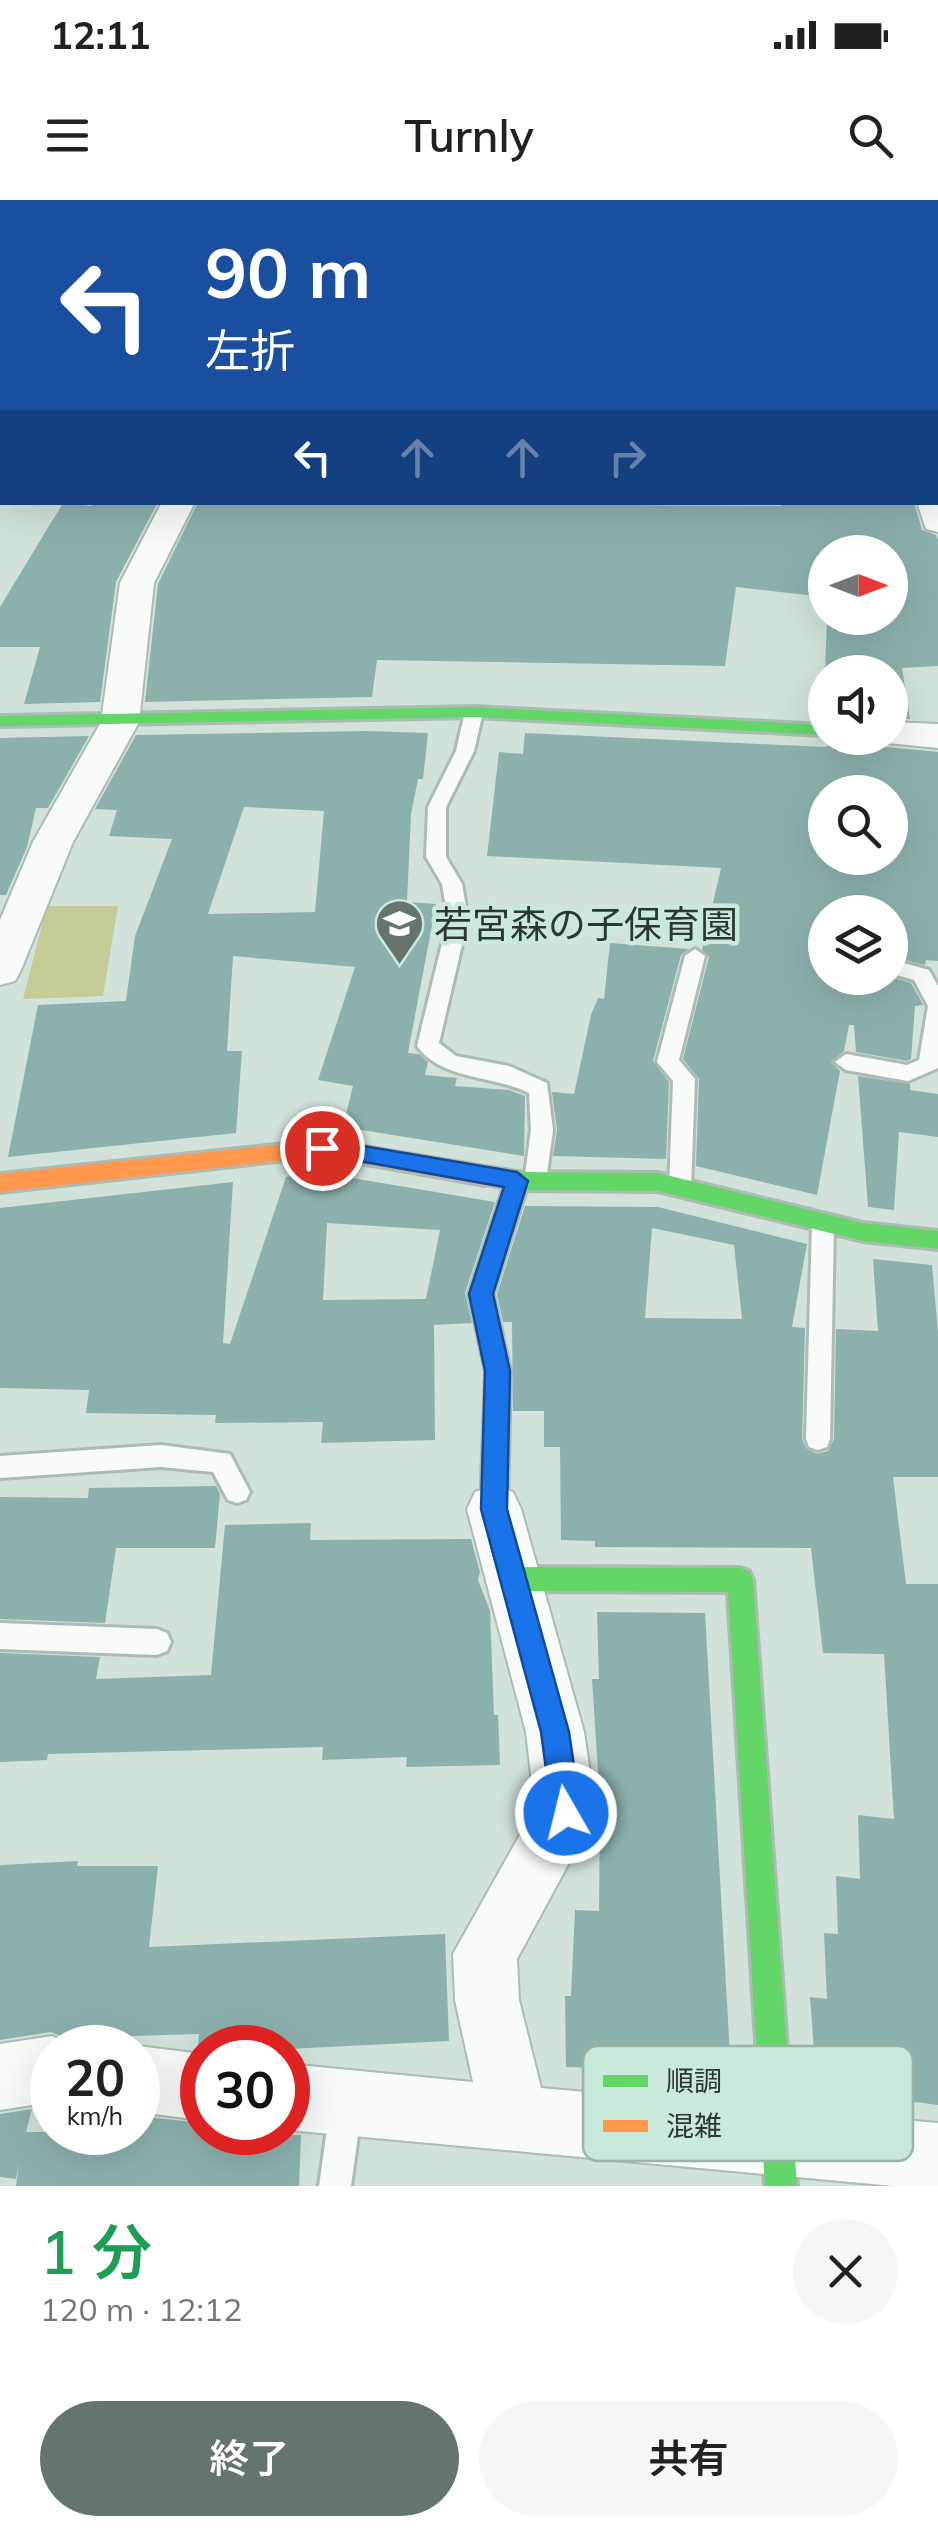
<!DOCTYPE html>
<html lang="ja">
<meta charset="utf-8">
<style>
:root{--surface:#fff;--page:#f6f6f6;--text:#202124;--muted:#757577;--accent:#65746c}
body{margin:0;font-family:Mulish,"Noto Sans JP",sans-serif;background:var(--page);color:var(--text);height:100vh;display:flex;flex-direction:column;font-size:38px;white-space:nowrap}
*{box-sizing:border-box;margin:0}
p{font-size:32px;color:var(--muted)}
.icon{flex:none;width:55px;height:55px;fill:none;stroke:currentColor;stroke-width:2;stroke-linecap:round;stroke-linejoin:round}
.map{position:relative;height:1986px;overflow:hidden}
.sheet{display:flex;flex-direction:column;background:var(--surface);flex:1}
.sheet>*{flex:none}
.top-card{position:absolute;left:0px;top:0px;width:940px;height:305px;box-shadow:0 10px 40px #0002;background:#1a4fa0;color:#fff;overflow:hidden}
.needle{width:65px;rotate:90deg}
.controls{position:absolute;left:808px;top:335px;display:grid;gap:20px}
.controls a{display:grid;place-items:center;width:100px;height:100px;border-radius:50%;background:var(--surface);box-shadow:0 10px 40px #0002;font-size:50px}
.speed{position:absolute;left:30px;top:1825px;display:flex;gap:20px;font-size:50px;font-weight:700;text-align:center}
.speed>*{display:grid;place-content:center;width:130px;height:130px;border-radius:50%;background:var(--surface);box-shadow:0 10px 40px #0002;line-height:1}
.speed small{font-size:25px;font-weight:400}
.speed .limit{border:15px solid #d22;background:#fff;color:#111}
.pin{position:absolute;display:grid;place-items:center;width:85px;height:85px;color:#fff;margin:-42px;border:5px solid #fff;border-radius:50%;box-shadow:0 2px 10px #0007}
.me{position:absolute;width:110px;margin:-55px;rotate:352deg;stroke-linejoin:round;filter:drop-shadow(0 0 8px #0008)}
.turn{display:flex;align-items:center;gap:35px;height:210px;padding:0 40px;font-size:45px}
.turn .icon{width:130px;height:130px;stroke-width:2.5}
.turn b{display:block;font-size:70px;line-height:85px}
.lanes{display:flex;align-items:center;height:95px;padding:0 40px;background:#0003;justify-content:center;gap:50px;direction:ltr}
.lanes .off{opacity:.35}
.round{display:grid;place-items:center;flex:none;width:105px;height:105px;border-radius:52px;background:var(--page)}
.overview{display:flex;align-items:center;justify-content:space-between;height:170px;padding:0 40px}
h1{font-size:60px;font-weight:600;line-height:75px;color:#1e9e55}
.button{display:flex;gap:20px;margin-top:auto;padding:20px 40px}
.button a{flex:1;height:115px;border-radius:60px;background:var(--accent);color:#fff;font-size:40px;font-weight:600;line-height:115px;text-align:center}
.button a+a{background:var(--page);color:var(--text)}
.status{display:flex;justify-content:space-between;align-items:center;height:70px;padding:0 50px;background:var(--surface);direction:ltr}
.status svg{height:28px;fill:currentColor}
header{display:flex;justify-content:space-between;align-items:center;height:130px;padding:0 40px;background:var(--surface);font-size:45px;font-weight:600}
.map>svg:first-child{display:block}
.green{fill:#c4cb96}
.building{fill:#8cb1ad;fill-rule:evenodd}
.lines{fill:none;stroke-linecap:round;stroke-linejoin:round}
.lane-casing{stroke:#adbbb4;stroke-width:6}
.street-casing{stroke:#adbbb4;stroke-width:4}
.fast-casing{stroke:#adbbb4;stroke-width:6}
.slow-casing{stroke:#adbbb4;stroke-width:6}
.lane{fill:#f8fbf9;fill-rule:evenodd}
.street{fill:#f8fbf9;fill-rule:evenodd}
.fast{fill:#63d668;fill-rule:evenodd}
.slow{fill:#ff974d;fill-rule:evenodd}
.route{fill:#1a73e8;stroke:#114b97;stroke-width:2.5}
.labels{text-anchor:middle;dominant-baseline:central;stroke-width:9;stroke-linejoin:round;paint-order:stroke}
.poi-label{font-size:38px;fill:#2b3832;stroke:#c9e9da;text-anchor:start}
.key{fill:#c9e9da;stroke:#9ab4a8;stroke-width:2.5}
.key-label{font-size:28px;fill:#2b3832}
</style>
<div class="status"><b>12:11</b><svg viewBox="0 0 49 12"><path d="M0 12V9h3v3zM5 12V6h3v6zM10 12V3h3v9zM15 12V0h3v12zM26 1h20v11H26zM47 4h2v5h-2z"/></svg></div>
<header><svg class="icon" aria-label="menu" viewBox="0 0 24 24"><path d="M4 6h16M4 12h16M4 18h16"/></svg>Turnly<svg class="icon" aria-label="search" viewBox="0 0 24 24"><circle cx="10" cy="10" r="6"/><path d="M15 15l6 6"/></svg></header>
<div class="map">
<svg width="938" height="1986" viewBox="0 0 938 1986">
<rect width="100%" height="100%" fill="#d0e2d9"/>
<path class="green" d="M 47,706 L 118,706 L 103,796 L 23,799 Z"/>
<g class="building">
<path d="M 93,302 L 158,302 L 116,382 L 100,502 L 24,504 L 40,447 L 0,447 L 0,407 L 63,303 L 91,306 Z"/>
<path d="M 198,302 L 781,306 L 781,302 L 914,302 L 922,330 L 936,335 L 938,340 L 938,466 L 902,468 L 910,519 L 890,518 L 890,472 L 825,472 L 827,418 L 890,418 L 890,352 L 825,352 L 825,397 L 736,387 L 725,466 L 377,460 L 372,497 L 145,502 L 158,384 Z"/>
<path d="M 367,531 L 428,533 L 423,579 L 418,579 L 411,614 L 407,702 L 436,704 L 408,853 L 419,854 L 428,862 L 425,875 L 457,878 L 455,886 L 509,890 L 525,896 L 524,956 L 343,927 L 353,886 L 318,880 L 355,767 L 233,756 L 227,851 L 242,851 L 236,933 L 8,957 L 38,805 L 126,801 L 135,736 L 172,639 L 109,636 L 117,610 L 95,609 L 136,535 ZM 244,607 L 324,611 L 315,712 L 208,714 Z"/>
<path d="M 525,533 L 825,547 L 846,538 L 869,538 L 877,546 L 938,552 L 938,761 L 926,760 L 925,765 L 890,756 L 890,712 L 825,712 L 825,778 L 890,777 L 911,783 L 923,805 L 915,806 L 911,859 L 907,861 L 856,852 L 854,825 L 849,825 L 844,851 L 831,862 L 840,871 L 817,995 L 696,966 L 699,879 L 683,859 L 709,757 L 702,750 L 721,668 L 487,656 L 499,552 L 523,554 ZM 825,592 L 890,592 L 890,658 L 825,658 Z"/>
<path d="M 89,536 L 48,608 L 36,608 L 27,647 L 6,695 L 0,695 L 0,538 Z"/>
<path d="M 610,743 L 689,749 L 681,755 L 653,861 L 669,882 L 666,959 L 553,956 L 557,930 L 552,892 L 574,894 L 591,815 L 598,798 L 604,799 Z"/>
<path d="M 858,876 L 910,884 L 910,890 L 938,894 L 938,937 L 899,932 L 894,1010 L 868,1007 Z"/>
<path d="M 322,973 L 495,1002 L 465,1093 L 472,1123 L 434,1125 L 435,1240 L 321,1243 L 323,1222 L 215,1223 L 216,1215 L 86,1213 L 89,1190 L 0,1188 L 0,1008 L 233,982 L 223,1143 L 230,1144 L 286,977 ZM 327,1023 L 440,1030 L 426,1099 L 323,1100 Z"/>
<path d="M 525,1006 L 658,1007 L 807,1044 L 792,1127 L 805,1128 L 802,1239 L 806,1248 L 817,1254 L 828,1251 L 834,1239 L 836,1129 L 878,1131 L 873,1059 L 932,1065 L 938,1132 L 938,1277 L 893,1277 L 906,1384 L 938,1384 L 938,1905 L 817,1889 L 810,1797 L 827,1799 L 824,1733 L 838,1734 L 836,1676 L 860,1679 L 858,1615 L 894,1619 L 884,1454 L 823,1453 L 811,1348 L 595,1347 L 595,1341 L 561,1340 L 560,1247 L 544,1247 L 544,1211 L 513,1211 L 512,1122 L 503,1122 L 497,1094 ZM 652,1028 L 734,1045 L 742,1119 L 645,1118 Z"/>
<path d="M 216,1286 L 220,1294 L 215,1348 L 116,1348 L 105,1423 L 0,1419 L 0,1297 L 88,1298 L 89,1288 Z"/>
<path d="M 311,1323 L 310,1340 L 471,1339 L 480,1372 L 478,1380 L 490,1411 L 494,1515 L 498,1515 L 500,1565 L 406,1567 L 407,1557 L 322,1560 L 323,1547 L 48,1554 L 47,1560 L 0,1562 L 0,1453 L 100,1457 L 96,1479 L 211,1475 L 225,1325 Z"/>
<path d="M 597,1412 L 705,1413 L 731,1873 L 656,1867 L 656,1870 L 566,1867 L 565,1796 L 571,1796 L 575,1710 L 599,1711 L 600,1602 L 592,1479 L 599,1479 Z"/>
<path d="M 78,1661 L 77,1666 L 158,1666 L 149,1747 L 445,1734 L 449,1841 L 288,1849 L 198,1848 L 199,1834 L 65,1838 L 51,1832 L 0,1840 L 0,1665 Z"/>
<path d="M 32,1909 L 26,1932 L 138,1932 L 138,1916 L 202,1923 L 202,1932 L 301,1935 L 299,1986 L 16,1986 L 19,1963 L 16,1979 L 0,1977 L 0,1914 Z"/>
</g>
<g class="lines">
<defs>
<g id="lane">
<path d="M 259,0 L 293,0 L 293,1 L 260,2 Z"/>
<rect x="0" y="126" width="2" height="8"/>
<path d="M 2,276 L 2,286 L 0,287 L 0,277 Z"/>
<path d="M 474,507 L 483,512 L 474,551 L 446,607 L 446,657 L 462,684 L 468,719 L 439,843 L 456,856 L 509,866 L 547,883 L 553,930 L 546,981 L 543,987 L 535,990 L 527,986 L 493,1094 L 510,1171 L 507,1309 L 503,1317 L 494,1320 L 485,1317 L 481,1309 L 486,1171 L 469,1094 L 506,981 L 509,975 L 525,975 L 531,930 L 529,893 C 493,875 441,880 417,846 L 448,719 L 442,684 L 426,657 L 428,607 L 456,551 L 465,512 Z"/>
<path d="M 695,749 L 705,756 L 679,860 L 695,879 L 691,988 L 688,994 L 672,994 L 669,988 L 673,881 L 657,862 L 685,756 Z"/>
<path d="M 890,759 L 929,770 L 938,786 L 938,868 L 908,881 L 846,870 L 835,862 L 846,854 L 907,865 L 919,860 L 928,806 L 914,780 L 890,773 Z"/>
<path d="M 823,1014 L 831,1017 L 834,1023 L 830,1239 L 827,1247 L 818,1250 L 809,1247 L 806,1239 L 812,1023 L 815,1017 Z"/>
<path d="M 161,1245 L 230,1254 L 250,1292 L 246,1300 L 237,1303 L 228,1300 L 213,1272 L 161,1267 L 0,1278 L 0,1256 Z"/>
<path d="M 0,1423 L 157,1429 L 167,1433 L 171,1442 L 167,1451 L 157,1455 L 0,1449 Z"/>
<path d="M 346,1891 L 357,1896 L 362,1907 L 351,1986 L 319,1986 L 330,1907 L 335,1896 Z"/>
</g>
<g id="street">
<rect x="500" y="0" width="26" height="2"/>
<rect x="639" y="0" width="26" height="2"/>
<rect x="870" y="0" width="26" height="2"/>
<path d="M 938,293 L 938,332 L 926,329 L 917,302 L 938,302 Z"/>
<path d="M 162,302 L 195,302 L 154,383 L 139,522 L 73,642 L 21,770 L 15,781 L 0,785 L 0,720 L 33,642 L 101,522 L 120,383 Z"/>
<path d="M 890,522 L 938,524 L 938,548 L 877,542 L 873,538 L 890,538 Z"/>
<path d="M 494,1285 L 513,1292 L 521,1309 L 584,1532 L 596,1613 L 517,1759 L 519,1800 L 541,1888 L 938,1923 L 938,1986 L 893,1986 L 288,1930 L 288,1864 L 473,1882 L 455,1800 L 453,1754 L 535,1608 L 526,1532 L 467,1309 L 475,1292 Z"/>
<path d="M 52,1836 L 76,1848 L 52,1848 L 52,1902 L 0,1910 L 0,1844 Z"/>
<path d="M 138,1846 L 202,1854 L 202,1920 L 138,1912 L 138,1848 L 134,1848 Z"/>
</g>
<g id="fast">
<path d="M 474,507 L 825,525 L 825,535 L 474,517 L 0,526 L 0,516 Z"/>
<path d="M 485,967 L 517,972 L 658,973 L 863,1023 L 938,1031 L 938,1049 L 863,1041 L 658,991 L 517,990 L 477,982 L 474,976 L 477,970 Z"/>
<path d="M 513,1367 L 740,1368 L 749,1371 L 753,1380 L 797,1986 L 765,1986 L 728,1392 L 513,1391 L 504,1388 L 500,1379 L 504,1370 Z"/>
</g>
<path id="slow" d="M 322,940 L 485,967 L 493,970 L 496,976 L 493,982 L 485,985 L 322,956 L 0,992 L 0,974 Z"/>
</defs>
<use href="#lane" class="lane-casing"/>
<use href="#street" class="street-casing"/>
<use href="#fast" class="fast-casing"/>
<use href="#slow" class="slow-casing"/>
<use href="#lane" class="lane"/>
<use href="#street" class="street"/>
<use href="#fast" class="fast"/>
<use href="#slow" class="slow"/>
</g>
<path class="route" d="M 322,939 L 517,972 L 528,981 L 493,1094 L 510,1171 L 507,1309 L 569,1532 L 581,1613 L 577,1623 L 566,1627 L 556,1623 L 552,1613 L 541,1532 L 481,1309 L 485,1171 L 469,1094 L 504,987 L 315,953 L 311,948 L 315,942 Z"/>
<defs>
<symbol id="school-pin" viewBox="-11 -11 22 30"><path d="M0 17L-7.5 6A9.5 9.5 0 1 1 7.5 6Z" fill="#65746c" stroke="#c9e9da"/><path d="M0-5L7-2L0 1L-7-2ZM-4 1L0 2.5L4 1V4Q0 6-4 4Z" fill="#fff"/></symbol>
</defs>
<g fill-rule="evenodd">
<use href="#school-pin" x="372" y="696" width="55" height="75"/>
</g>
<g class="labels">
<g class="poi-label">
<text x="434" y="724">若宮森の子保育園</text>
</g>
</g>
<rect x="583" y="1846" width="330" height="115" rx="15" class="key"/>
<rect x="603" y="1875" width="45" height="12" fill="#63d668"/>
<rect x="603" y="1920" width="45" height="12" fill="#ff974d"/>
<g class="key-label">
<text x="666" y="1891">順調</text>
<text x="666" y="1936">混雑</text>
</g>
</svg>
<div class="controls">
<a><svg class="needle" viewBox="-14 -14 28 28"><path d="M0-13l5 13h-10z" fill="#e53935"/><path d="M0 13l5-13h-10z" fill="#757577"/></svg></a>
<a><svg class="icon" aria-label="sound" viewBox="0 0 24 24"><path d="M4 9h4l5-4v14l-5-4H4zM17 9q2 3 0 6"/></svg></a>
<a><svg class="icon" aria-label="search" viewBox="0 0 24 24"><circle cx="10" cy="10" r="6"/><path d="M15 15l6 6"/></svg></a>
<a><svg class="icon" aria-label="layers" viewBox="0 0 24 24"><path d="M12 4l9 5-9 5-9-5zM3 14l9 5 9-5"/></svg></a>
</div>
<div class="speed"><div>20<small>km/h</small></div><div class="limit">30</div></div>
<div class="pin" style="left:322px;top:948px;background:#d93025"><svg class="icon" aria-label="arrive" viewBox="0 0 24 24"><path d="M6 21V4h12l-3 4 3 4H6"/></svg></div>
<svg class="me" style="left:566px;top:1613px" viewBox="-20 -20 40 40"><circle r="17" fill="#1a73e8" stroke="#fff" stroke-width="3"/><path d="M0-11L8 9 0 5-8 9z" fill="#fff"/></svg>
<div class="top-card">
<div class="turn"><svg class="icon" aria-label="left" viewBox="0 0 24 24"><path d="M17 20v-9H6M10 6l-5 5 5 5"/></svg><div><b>90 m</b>左折</div></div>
<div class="lanes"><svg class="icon" aria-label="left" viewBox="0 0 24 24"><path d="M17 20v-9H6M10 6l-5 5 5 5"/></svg><svg class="icon off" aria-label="ahead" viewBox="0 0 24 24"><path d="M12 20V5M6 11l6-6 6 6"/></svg><svg class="icon off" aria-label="ahead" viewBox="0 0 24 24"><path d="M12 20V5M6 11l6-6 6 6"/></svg><svg class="icon off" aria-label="right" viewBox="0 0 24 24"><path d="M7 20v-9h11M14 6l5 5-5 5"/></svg></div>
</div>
</div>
<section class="sheet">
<div class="overview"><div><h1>1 分</h1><p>120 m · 12:12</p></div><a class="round"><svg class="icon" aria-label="close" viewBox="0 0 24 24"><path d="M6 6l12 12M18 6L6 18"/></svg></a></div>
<div class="button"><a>終了</a><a>共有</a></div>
</section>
